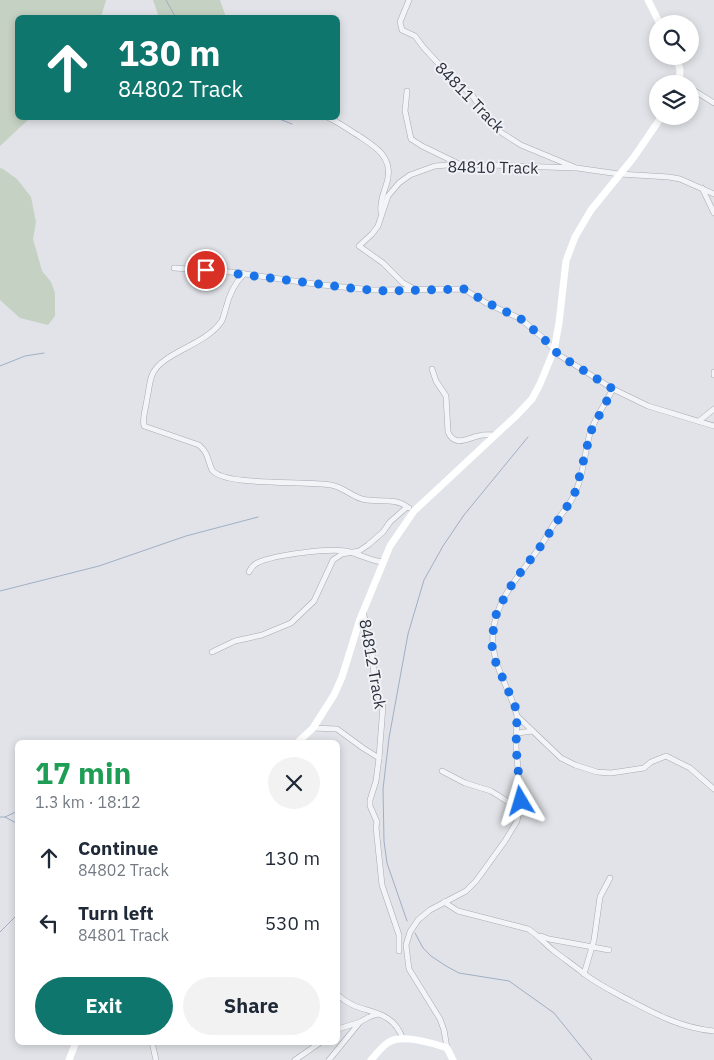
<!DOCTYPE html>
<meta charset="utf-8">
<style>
:root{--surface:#fff;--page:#f2f2f3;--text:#1f2937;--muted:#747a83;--accent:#0f766e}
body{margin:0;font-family:"IBM Plex Sans",sans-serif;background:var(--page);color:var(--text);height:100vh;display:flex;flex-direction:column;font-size:19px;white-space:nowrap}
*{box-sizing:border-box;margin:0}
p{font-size:16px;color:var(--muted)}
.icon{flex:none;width:28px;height:28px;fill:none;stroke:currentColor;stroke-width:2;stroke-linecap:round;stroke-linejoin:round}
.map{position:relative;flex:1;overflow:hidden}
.sheet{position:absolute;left:15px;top:740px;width:325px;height:305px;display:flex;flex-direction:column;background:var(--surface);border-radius:8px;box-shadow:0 2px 8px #0003}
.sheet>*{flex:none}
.hud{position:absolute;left:15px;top:15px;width:325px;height:105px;border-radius:8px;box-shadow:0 2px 8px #0003;background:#0f766e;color:#fff;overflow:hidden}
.buttons{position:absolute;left:649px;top:15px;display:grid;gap:10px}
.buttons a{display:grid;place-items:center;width:50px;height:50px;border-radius:50%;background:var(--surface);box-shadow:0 2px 8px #0003;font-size:25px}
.pin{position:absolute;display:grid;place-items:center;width:42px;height:42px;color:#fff;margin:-21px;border:2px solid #fff;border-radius:50%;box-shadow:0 1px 5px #0007}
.me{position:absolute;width:55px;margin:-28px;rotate:353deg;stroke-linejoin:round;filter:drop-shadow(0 0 4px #0008)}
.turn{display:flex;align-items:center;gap:18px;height:105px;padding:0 20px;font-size:22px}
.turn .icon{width:65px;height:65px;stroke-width:2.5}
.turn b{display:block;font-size:35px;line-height:42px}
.round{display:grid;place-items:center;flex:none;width:52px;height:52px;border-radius:26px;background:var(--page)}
.overview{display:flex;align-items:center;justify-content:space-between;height:85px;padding:0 20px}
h1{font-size:30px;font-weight:800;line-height:38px;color:#1e9e55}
.button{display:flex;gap:10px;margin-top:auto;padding:10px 20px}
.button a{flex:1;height:58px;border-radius:30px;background:var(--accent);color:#fff;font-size:20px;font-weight:800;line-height:58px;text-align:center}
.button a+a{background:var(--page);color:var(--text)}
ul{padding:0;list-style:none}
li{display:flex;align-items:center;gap:15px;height:65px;padding:0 20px}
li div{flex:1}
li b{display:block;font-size:19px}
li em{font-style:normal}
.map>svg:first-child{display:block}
.green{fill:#c5d1c3}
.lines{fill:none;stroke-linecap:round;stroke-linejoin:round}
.stream{stroke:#a0afc4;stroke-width:1}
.street-casing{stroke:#a7aab2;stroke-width:6}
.street{stroke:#f3f4f7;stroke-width:5}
.secondary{stroke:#fff;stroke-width:7}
.route{stroke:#1a73e8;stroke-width:9;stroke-dasharray:0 16.2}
.labels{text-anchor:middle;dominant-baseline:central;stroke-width:4;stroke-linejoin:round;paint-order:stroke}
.street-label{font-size:16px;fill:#2b303e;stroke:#f0f2f6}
</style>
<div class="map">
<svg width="714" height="1060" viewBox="0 0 714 1060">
<rect width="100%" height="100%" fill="#e1e3e8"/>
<g class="green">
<path d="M 0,0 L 106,0 L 101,17 L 18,18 L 18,118 L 30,118 L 0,146 Z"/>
<path d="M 153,0 L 220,0 L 226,17 L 159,17 Z"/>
<path d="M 0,168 L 3,169 L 17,179 L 31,197 L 36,222 L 33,239 L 42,271 L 51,282 L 55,293 L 55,316 L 48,325 L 20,318 L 0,300 Z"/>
</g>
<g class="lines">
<g class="stream">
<path d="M 166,0 L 176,18"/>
<path d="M 277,118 L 292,124"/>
<path d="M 0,366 L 25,356 L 44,353"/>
<path d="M 0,591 L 99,566 L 186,536 L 258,517"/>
<path d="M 0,817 L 5,817 L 18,824"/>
<path d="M 5,817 L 18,811"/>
<path d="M 407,921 L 387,863 L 384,841 L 383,789 L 389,738 L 408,634 L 424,580 L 443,546 L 464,515 L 528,437"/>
<path d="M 0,932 L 18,914"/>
<path d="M 415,933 L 423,948 L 431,956 L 446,966 L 459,973 L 509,981 L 554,1013 L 592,1060"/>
</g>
<defs>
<g id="street">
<path d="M 409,0 L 400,22 L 402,30 L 415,36 L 424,48 L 448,74 L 472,95 L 492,125 L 499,131 L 521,145 L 574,167"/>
<path d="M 690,88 L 714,103"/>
<path d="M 407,91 L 405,111 L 411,139 L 422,146 L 459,164"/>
<path d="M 329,118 C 340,123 349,130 359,136 C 374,146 392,156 388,178 C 386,189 379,200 381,212"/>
<path d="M 702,188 L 714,213"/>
<path d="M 174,268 L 231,272 L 322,285 L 373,290 L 464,289 L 486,303 L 521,319 L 543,338 L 559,355 L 613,389 L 648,406 L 714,426"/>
<path d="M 244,274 C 234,284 229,295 226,308 C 224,313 224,318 221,322 C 205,345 164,352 153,373 C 149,381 149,391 147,399 C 146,408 142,418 144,426 L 199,445 C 209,454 207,459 212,470 C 225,487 307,480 331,485 C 343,487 351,496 362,499 C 377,503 395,497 407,507"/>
<path d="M 416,290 L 403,283 L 383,263 L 359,246 L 372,234 L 378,226 L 388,196 L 399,183 L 410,175 L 435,166 L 460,164 L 577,168 L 619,174 L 669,177 L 680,179 L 714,194"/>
<path d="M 432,369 L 436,381 L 446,396 L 448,432 C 455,447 466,439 478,436 C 484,434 489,435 495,435"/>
<path d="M 714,372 L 714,375"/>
<path d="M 613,389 C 605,404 595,418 590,433 C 584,455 583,480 572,499 C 567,508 560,516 554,524 C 549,532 545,540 540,547 C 521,574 496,598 493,633 C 490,664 510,687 517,716 L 561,758 L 575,765 L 597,772 L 611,773 L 644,768 L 651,762 L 666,756 L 690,768 L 714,789"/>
<path d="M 699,421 L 714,409"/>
<path d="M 249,572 C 251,568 253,565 257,563 C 273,555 333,547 350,552 C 361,555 371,561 383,562"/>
<path d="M 363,611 L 372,650 L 375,688 L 383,706 L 379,758 L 376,781 L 370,800 L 370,806 L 377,822 L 376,827 L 382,885 L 399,935 L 399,951"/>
<path d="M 212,652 L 235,641 L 262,635 L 291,623 L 314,601 L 333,560 L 342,554 L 359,551 L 368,545 L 383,532 L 390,522 L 407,507 L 409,508"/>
<path d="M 313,728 L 337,729 L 363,748 L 379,758"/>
<path d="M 518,733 L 532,731"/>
<path d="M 442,771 L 465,783 L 491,791 L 521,810"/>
<path d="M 444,902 L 458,911 L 528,929 C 538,935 545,944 554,951 C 563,958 573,965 582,972 C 594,982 608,989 621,996 C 652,1012 679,1028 714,1031"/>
<path d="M 541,936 L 549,939 L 609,950"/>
<path d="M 584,974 L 594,940 L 600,897 L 610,878"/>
<path d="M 338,995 C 360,1017 390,1004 403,1039"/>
<path d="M 338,1029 L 360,1022"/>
<path d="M 152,1042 L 156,1060"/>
<path d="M 447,1048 L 444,1030 L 440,1019 L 409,969 L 406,945 L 410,932 L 418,920 L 430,910 L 466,891 L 476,881 L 505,841 L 517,821 L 521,801 L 516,747 L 517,717"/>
<path d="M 295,1060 L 321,1042"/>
<path d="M 329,1060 L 360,1022 L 369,1017 L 378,1014"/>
</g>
</defs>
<use href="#street" class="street-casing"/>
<use href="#street" class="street"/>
<g class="secondary">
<path d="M 648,0 L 660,24"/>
<path d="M 676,56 L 680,70 L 679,84"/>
<path d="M 298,742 L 313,728 L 334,695 L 342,677 L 360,619 L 390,546 L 414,511 L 516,416 L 532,399 L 540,384 L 554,350 L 559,323 L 566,261 L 575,237 L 591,210 L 634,157 L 662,116"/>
<path d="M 69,1060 L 76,1042"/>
<path d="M 371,1060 C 377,1054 383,1044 391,1041 C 405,1035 433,1043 447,1048 L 453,1060"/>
</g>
</g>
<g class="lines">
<path class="route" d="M 206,270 L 358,289 L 386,291 L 464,289 L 486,302 L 521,319 L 543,338 L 559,355 L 613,389 L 591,431 L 576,490 L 572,499 L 540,547 L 514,581 L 505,596 L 496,615 L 493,632 L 492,649 L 496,663 L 515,706 L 517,716 L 516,747 L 521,801"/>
</g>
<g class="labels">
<g class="street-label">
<text transform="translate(470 97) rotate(46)">84811 Track</text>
<text transform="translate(493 167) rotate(1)">84810 Track</text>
<text transform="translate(373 664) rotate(80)">84812 Track</text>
</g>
</g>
</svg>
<div class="buttons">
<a><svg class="icon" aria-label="search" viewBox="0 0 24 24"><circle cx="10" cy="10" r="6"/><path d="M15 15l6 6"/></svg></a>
<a><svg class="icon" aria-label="layers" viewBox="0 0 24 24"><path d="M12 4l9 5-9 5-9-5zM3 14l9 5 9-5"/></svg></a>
</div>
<div class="pin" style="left:206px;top:270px;background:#d93025"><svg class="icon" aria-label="arrive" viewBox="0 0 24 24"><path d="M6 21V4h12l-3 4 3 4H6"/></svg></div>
<svg class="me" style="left:521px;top:801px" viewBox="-20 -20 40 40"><path d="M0-17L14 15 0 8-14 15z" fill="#1a73e8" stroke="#fff" stroke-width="4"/></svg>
<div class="hud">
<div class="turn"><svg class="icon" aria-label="ahead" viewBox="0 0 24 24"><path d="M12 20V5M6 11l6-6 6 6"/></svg><div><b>130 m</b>84802 Track</div></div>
</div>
<section class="sheet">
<div class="overview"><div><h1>17 min</h1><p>1.3 km · 18:12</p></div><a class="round"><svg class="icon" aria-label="close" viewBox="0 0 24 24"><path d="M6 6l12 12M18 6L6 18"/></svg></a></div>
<ul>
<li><svg class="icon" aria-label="ahead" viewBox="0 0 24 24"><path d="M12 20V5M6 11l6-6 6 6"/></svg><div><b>Continue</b><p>84802 Track</p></div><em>130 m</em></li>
<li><svg class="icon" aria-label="left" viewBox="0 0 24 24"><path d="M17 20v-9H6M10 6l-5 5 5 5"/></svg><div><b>Turn left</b><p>84801 Track</p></div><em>530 m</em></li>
</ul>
<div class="button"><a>Exit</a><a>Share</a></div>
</section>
</div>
